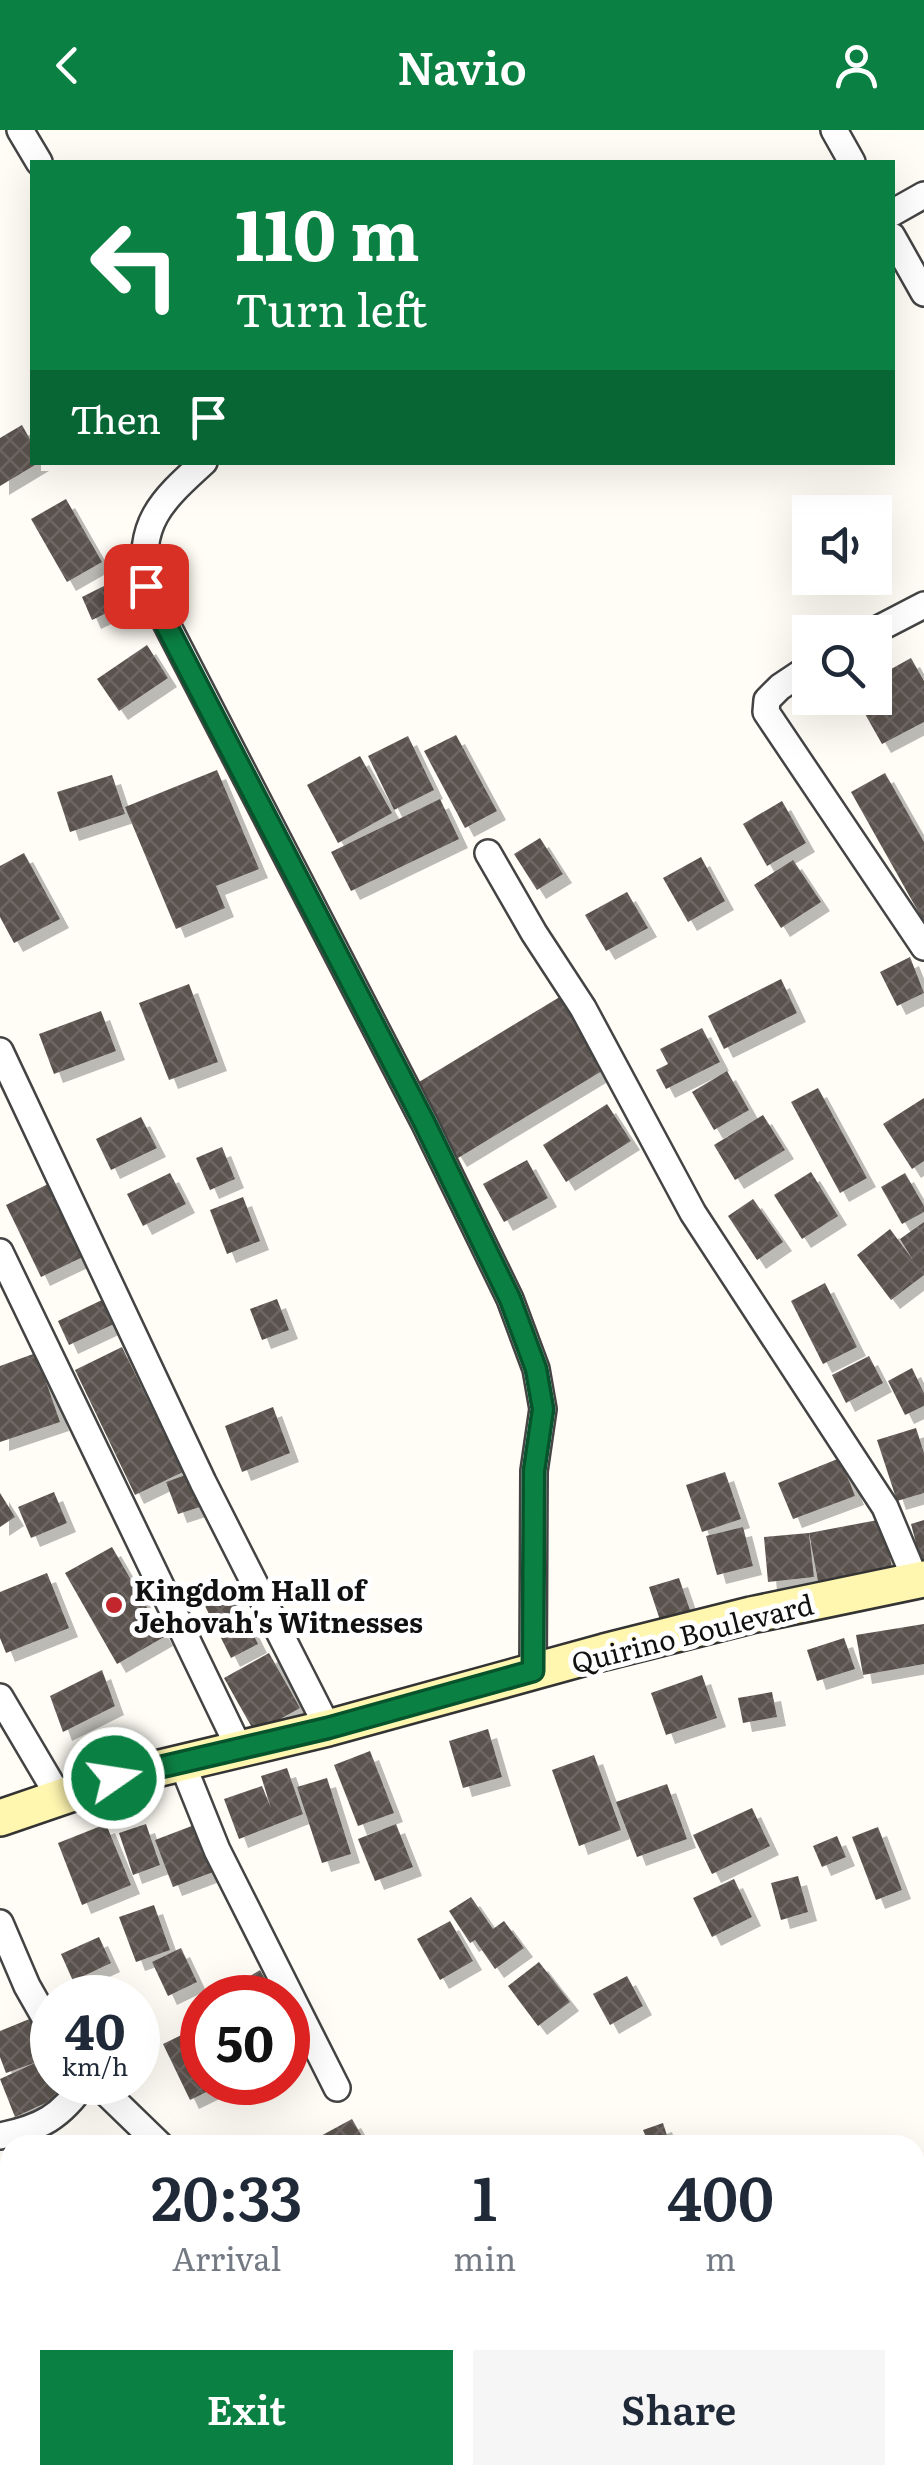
<!DOCTYPE html>
<style>
:root{--surface:#fff;--page:#f6f6f7;--text:#1f2937;--muted:#747a83;--accent:#0b8043}
body{margin:0;font-family:Literata,serif;background:var(--page);color:var(--text);height:100vh;display:flex;flex-direction:column;font-size:38px;white-space:nowrap}
*{box-sizing:border-box;margin:0}
p{font-size:32px;color:var(--muted)}
.icon{flex:none;width:55px;height:55px;fill:none;stroke:currentColor;stroke-width:2;stroke-linecap:round;stroke-linejoin:round}
.map{position:relative;flex:1;overflow:hidden}
.sheet{position:absolute;left:0px;top:2005px;width:925px;height:350px;display:flex;flex-direction:column;background:var(--surface);border-radius:30px 30px 0 0;box-shadow:0 10px 40px #0002}
.sheet>*{flex:none}
.hud{position:absolute;left:30px;top:30px;width:865px;height:305px;border-radius:0px;box-shadow:0 10px 40px #0002;background:#0b8043;color:#fff;overflow:hidden}
.buttons{position:absolute;left:792px;top:365px;display:grid;gap:20px}
.buttons a{display:grid;place-items:center;width:100px;height:100px;border-radius:0px;background:var(--surface);box-shadow:0 10px 40px #0002;font-size:50px}
.speed{position:absolute;left:30px;top:1845px;display:flex;gap:20px;font-size:50px;font-weight:700;text-align:center}
.speed>*{display:grid;place-content:center;width:130px;height:130px;border-radius:50%;background:var(--surface);box-shadow:0 10px 40px #0002;line-height:1}
.speed small{font-size:25px;font-weight:400}
.speed .limit{border:15px solid #d22;background:#fff;color:#111}
.pin{position:absolute;display:grid;place-items:center;width:85px;height:85px;color:#fff;margin:-42px;border-radius:20px;box-shadow:0 5px 15px #0006}
.me{position:absolute;width:110px;margin:-55px;rotate:77deg;stroke-linejoin:round;filter:drop-shadow(0 0 8px #0008)}
.turn{display:flex;align-items:center;gap:35px;height:210px;padding:0 40px;font-size:45px}
.turn .icon{width:130px;height:130px;stroke-width:2.5}
.turn b{display:block;font-size:70px;line-height:85px}
.then{display:flex;align-items:center;height:95px;padding:0 40px;background:#0003;gap:20px;font-size:38px}
.eta{display:flex;justify-content:space-evenly;align-items:center;height:170px;text-align:center}
.eta b{font-size:60px;font-weight:600;line-height:70px}
.action{display:flex;gap:20px;margin-top:auto;padding:20px 40px}
.action a{flex:1;height:115px;border-radius:0px;background:var(--accent);color:#fff;font-size:40px;font-weight:600;line-height:115px;text-align:center}
.action a+a{background:var(--page);color:var(--text)}
header{display:flex;justify-content:space-between;align-items:center;height:130px;padding:0 40px;background:var(--accent);color:#fff;font-size:45px;font-weight:600}
.map>svg:first-child{display:block}
.lines{fill:none;stroke-linecap:round;stroke-linejoin:round}
.river{stroke:#b9e0f7;stroke-width:50}
.building{fill:url(#building-cross-hatch);filter:url(#shadow)}
.minor-casing{stroke:#444;stroke-width:30}
.secondary-casing{stroke:#333;stroke-width:40}
.minor{stroke:#fff;stroke-width:25}
.secondary{stroke:#fff6b0;stroke-width:35}
.route-casing{stroke:#07532c;stroke-width:25}
.route{stroke:#0b8043;stroke-width:18}
.poi-dot{fill:#c4262e;stroke:#fff;stroke-width:4}
.labels{text-anchor:middle;dominant-baseline:central;stroke-width:10;stroke-linejoin:round;paint-order:stroke}
.poi-label{font-size:28px;font-weight:bold;fill:#111;stroke:#fff;text-anchor:start}
.street-label{font-size:28px;fill:#111;stroke:#fff}
</style>
<header><svg class="icon" aria-label="back" viewBox="0 0 24 24"><path d="M15 5l-7 7 7 7"/></svg>Navio<svg class="icon" aria-label="person" viewBox="0 0 24 24"><circle cx="12" cy="8" r="4"/><path d="M4 21q1-7 8-7t8 7"/></svg></header>
<div class="map">
<svg width="924" height="2355" viewBox="0 0 924 2355">
<defs>
<pattern id="building-cross-hatch" width="8" height="8" patternUnits="userSpaceOnUse" patternTransform="scale(2.5)"><rect width="8" height="8" fill="#5a524d"/><path d="M0 0l8 8M0 8l8-8" fill="none" stroke="#6d6662"/></pattern>
<filter id="shadow"><feDropShadow dx="9" dy="9" stdDeviation="0" flood-color="#0004"/></filter>
</defs>
<rect width="100%" height="100%" fill="#fffdf5"/>
<g class="lines">
<g class="river">
<path d="M 915,2301 L 924,2292"/>
<path d="M 858,2355 L 868,2345"/>
</g>
</g>
<g class="building">
<path d="M 22,295 L 32,313 L 32,332 L 40,332 L 0,356 L 0,308 Z"/>
<path d="M 66,369 L 102,432 L 67,452 L 31,389 Z"/>
<path d="M 106,455 L 117,478 L 92,490 L 82,467 Z"/>
<path d="M 147,515 L 168,548 L 119,581 L 97,549 Z"/>
<path d="M 911,528 L 924,551 L 924,592 L 882,614 L 856,568 L 875,568 L 875,548 Z"/>
<path d="M 456,605 L 497,681 L 465,698 L 424,621 Z"/>
<path d="M 408,606 L 434,660 L 394,680 L 368,626 Z"/>
<path d="M 360,626 L 392,683 L 338,713 L 307,655 Z"/>
<path d="M 217,640 L 259,739 L 216,756 L 225,778 L 176,799 L 125,677 Z"/>
<path d="M 885,643 L 924,712 L 924,792 L 851,662 Z"/>
<path d="M 112,645 L 125,684 L 70,702 L 57,662 Z"/>
<path d="M 440,669 L 459,709 L 351,761 L 331,722 Z"/>
<path d="M 782,671 L 806,713 L 767,736 L 743,694 Z"/>
<path d="M 540,708 L 563,744 L 537,760 L 514,724 Z"/>
<path d="M 24,723 L 60,789 L 14,813 L 0,787 L 0,736 Z"/>
<path d="M 701,727 L 725,771 L 688,792 L 663,748 Z"/>
<path d="M 793,730 L 821,772 L 781,798 L 754,755 Z"/>
<path d="M 627,762 L 648,798 L 606,821 L 585,785 Z"/>
<path d="M 910,827 L 924,863 L 897,876 L 880,842 Z"/>
<path d="M 781,849 L 797,883 L 724,919 L 708,886 Z"/>
<path d="M 189,854 L 218,932 L 169,950 L 139,873 Z"/>
<path d="M 563,865 L 607,938 L 458,1028 L 414,955 Z"/>
<path d="M 101,881 L 116,921 L 54,944 L 39,904 Z"/>
<path d="M 702,898 L 720,932 L 666,959 L 656,940 L 668,934 L 660,919 Z"/>
<path d="M 727,941 L 749,980 L 714,1000 L 692,962 Z"/>
<path d="M 818,958 L 867,1048 L 840,1063 L 791,972 Z"/>
<path d="M 924,968 L 924,1031 L 912,1039 L 883,994 Z"/>
<path d="M 607,974 L 631,1011 L 566,1052 L 543,1015 Z"/>
<path d="M 763,985 L 785,1020 L 735,1050 L 714,1015 Z"/>
<path d="M 141,987 L 157,1018 L 111,1040 L 96,1009 Z"/>
<path d="M 222,1017 L 235,1049 L 210,1060 L 196,1028 Z"/>
<path d="M 527,1030 L 548,1068 L 504,1092 L 483,1054 Z"/>
<path d="M 811,1042 L 838,1086 L 802,1109 L 774,1065 Z"/>
<path d="M 170,1043 L 186,1074 L 143,1096 L 127,1064 Z"/>
<path d="M 905,1043 L 924,1076 L 924,1082 L 902,1094 L 881,1057 Z"/>
<path d="M 52,1052 L 87,1125 L 41,1147 L 6,1075 Z"/>
<path d="M 243,1067 L 260,1111 L 227,1124 L 210,1080 Z"/>
<path d="M 753,1069 L 783,1112 L 757,1130 L 728,1086 Z"/>
<path d="M 924,1092 L 924,1145 L 891,1170 L 857,1125 L 890,1099 L 913,1130 L 900,1109 Z"/>
<path d="M 825,1153 L 857,1217 L 823,1234 L 791,1171 Z"/>
<path d="M 277,1169 L 289,1200 L 262,1210 L 250,1179 Z"/>
<path d="M 102,1170 L 114,1194 L 69,1215 L 58,1191 Z"/>
<path d="M 122,1217 L 183,1342 L 135,1365 L 75,1240 Z"/>
<path d="M 36,1223 L 60,1292 L 0,1312 L 0,1236 Z"/>
<path d="M 869,1226 L 883,1253 L 846,1273 L 832,1245 Z"/>
<path d="M 912,1238 L 924,1263 L 924,1276 L 905,1285 L 888,1251 Z"/>
<path d="M 273,1277 L 290,1323 L 242,1342 L 225,1296 Z"/>
<path d="M 916,1298 L 924,1323 L 924,1363 L 897,1371 L 877,1310 Z"/>
<path d="M 840,1328 L 855,1366 L 793,1389 L 778,1353 Z"/>
<path d="M 194,1342 L 206,1375 L 178,1384 L 166,1352 Z"/>
<path d="M 725,1342 L 741,1389 L 702,1402 L 686,1355 Z"/>
<path d="M 54,1362 L 67,1393 L 31,1408 L 18,1377 Z"/>
<path d="M 0,1363 L 15,1387 L 0,1397 Z"/>
<path d="M 883,1389 L 892,1438 L 818,1451 L 809,1403 Z"/>
<path d="M 924,1390 L 924,1440 L 923,1440 L 911,1394 Z"/>
<path d="M 743,1397 L 753,1436 L 717,1445 L 706,1406 Z"/>
<path d="M 809,1403 L 814,1447 L 768,1452 L 764,1407 Z"/>
<path d="M 112,1417 L 164,1507 L 117,1534 L 65,1443 Z"/>
<path d="M 47,1443 L 69,1498 L 6,1523 L 0,1508 L 0,1462 Z"/>
<path d="M 679,1448 L 692,1486 L 662,1496 L 649,1457 Z"/>
<path d="M 228,1454 L 258,1514 L 231,1528 L 201,1468 Z"/>
<path d="M 924,1494 L 924,1534 L 863,1545 L 856,1505 Z"/>
<path d="M 844,1508 L 855,1539 L 817,1551 L 807,1520 Z"/>
<path d="M 269,1523 L 300,1578 L 255,1603 L 224,1548 Z"/>
<path d="M 102,1540 L 115,1576 L 63,1602 L 50,1566 Z"/>
<path d="M 702,1545 L 717,1588 L 666,1605 L 651,1563 Z"/>
<path d="M 772,1562 L 777,1587 L 743,1593 L 738,1568 Z"/>
<path d="M 488,1599 L 502,1647 L 463,1658 L 449,1611 Z"/>
<path d="M 370,1621 L 394,1683 L 358,1696 L 334,1635 Z"/>
<path d="M 594,1625 L 621,1700 L 579,1716 L 552,1640 Z"/>
<path d="M 287,1638 L 303,1684 L 239,1709 L 224,1669 L 262,1656 L 271,1678 L 261,1646 Z"/>
<path d="M 327,1648 L 351,1724 L 322,1733 L 297,1657 Z"/>
<path d="M 667,1654 L 687,1709 L 637,1727 L 616,1672 Z"/>
<path d="M 752,1678 L 770,1716 L 712,1744 L 693,1705 Z"/>
<path d="M 106,1694 L 131,1755 L 82,1775 L 58,1713 Z"/>
<path d="M 146,1694 L 160,1735 L 133,1745 L 119,1703 Z"/>
<path d="M 197,1694 L 216,1741 L 173,1757 L 155,1710 Z"/>
<path d="M 396,1694 L 413,1737 L 375,1751 L 358,1709 Z"/>
<path d="M 878,1697 L 902,1760 L 876,1770 L 852,1707 Z"/>
<path d="M 837,1706 L 846,1727 L 822,1737 L 813,1716 Z"/>
<path d="M 798,1746 L 808,1782 L 781,1790 L 771,1753 Z"/>
<path d="M 734,1749 L 752,1787 L 712,1807 L 693,1768 Z"/>
<path d="M 471,1767 L 493,1799 L 504,1791 L 524,1818 L 495,1839 L 475,1810 L 470,1813 L 449,1781 Z"/>
<path d="M 154,1775 L 170,1820 L 136,1832 L 119,1787 Z"/>
<path d="M 450,1791 L 473,1831 L 440,1850 L 417,1809 Z"/>
<path d="M 99,1807 L 111,1833 L 73,1851 L 61,1824 Z"/>
<path d="M 181,1818 L 197,1852 L 168,1866 L 152,1832 Z"/>
<path d="M 539,1832 L 570,1872 L 538,1896 L 508,1856 Z"/>
<path d="M 260,1840 L 276,1868 L 214,1868 Z"/>
<path d="M 627,1846 L 643,1876 L 610,1895 L 593,1864 Z"/>
<path d="M 32,1888 L 52,1938 L 52,1952 L 59,1952 L 65,1964 L 15,1987 L 0,1949 L 37,1932 L 6,1943 L 0,1927 L 0,1901 Z"/>
<path d="M 202,1895 L 202,1952 L 227,1952 L 190,1970 L 163,1914 Z"/>
<path d="M 352,1989 L 367,2015 L 304,2015 Z"/>
<path d="M 663,1993 L 670,2015 L 649,2015 L 643,2000 Z"/>
<path d="M 184,2345 L 205,2345 L 212,2355 L 170,2355 Z"/>
</g>
<g class="lines">
<defs>
<g id="minor">
<path d="M 20,0 L 39,32"/>
<path d="M 834,0 L 852,32"/>
<path d="M 892,83 L 924,65"/>
<path d="M 892,106 L 924,163"/>
<path d="M 204,332 C 160,372 137,393 147,456 L 424,992 L 510,1169 L 536,1239 L 543,1279 L 534,1341 L 533,1541"/>
<path d="M 872,502 L 924,475"/>
<path d="M 810,537 L 780,557 L 767,570 L 766,582 L 924,817"/>
<path d="M 488,723 L 534,803 L 583,878 L 693,1083 L 885,1377 L 916,1451"/>
<path d="M 0,921 L 203,1352 L 328,1598"/>
<path d="M 0,1122 L 240,1620"/>
<path d="M 0,1567 L 59,1667"/>
<path d="M 182,1633 L 217,1720 L 337,1958"/>
<path d="M 0,1793 L 27,1856 L 52,1900"/>
<path d="M 95,1952 L 160,2015"/>
<path d="M 0,2006 C 41,1998 61,1987 85,1952"/>
<path d="M 0,2117 L 10,2111"/>
<path d="M 231,2346 L 236,2355"/>
<path d="M 4,2355 L 22,2345"/>
<path d="M 373,2355 L 386,2346"/>
</g>
<path id="secondary" d="M 0,1688 L 114,1649 L 328,1598 L 604,1522 L 751,1485 L 924,1449"/>
</defs>
<use href="#minor" class="minor-casing"/>
<use href="#secondary" class="secondary-casing"/>
<use href="#minor" class="minor"/>
<use href="#secondary" class="secondary"/>
</g>
<g class="lines">
<defs>
<path id="route" d="M 114,1648 L 328,1598 L 533,1541 L 534,1341 L 543,1279 L 536,1239 L 510,1169 L 424,992 L 146,456"/>
</defs>
<use href="#route" class="route-casing"/>
<use href="#route" class="route"/>
</g>
<circle class="poi-dot" cx="114" cy="1475" r="10"/>
<g class="labels">
<g class="poi-label">
<text x="134" y="1459">Kingdom Hall of<tspan x="134" dy="32">Jehovah's Witnesses</tspan></text>
</g>
<g class="street-label">
<text transform="translate(692 1502) rotate(-14)">Quirino Boulevard</text>
</g>
</g>
</svg>
<div class="buttons">
<a><svg class="icon" aria-label="sound" viewBox="0 0 24 24"><path d="M4 9h4l5-4v14l-5-4H4zM17 9q2 3 0 6"/></svg></a>
<a><svg class="icon" aria-label="search" viewBox="0 0 24 24"><circle cx="10" cy="10" r="6"/><path d="M15 15l6 6"/></svg></a>
</div>
<div class="speed"><div>40<small>km/h</small></div><div class="limit">50</div></div>
<div class="pin" style="left:146px;top:456px;background:#d93025"><svg class="icon" aria-label="arrive" viewBox="0 0 24 24"><path d="M6 21V4h12l-3 4 3 4H6"/></svg></div>
<svg class="me" style="left:114px;top:1648px" viewBox="-20 -20 40 40"><circle r="17" fill="#0b8043" stroke="#fff" stroke-width="3"/><path d="M0-11L8 9 0 5-8 9z" fill="#fff"/></svg>
<div class="hud">
<div class="turn"><svg class="icon" aria-label="left" viewBox="0 0 24 24"><path d="M17 20v-9H6M10 6l-5 5 5 5"/></svg><div><b>110 m</b>Turn left</div></div>
<div class="then">Then<svg class="icon" aria-label="arrive" viewBox="0 0 24 24"><path d="M6 21V4h12l-3 4 3 4H6"/></svg></div>
</div>
<section class="sheet">
<div class="eta">
<div><b>20:33</b><p>Arrival</p></div>
<div><b>1</b><p>min</p></div>
<div><b>400</b><p>m</p></div>
</div>
<div class="action"><a>Exit</a><a>Share</a></div>
</section>
</div>
